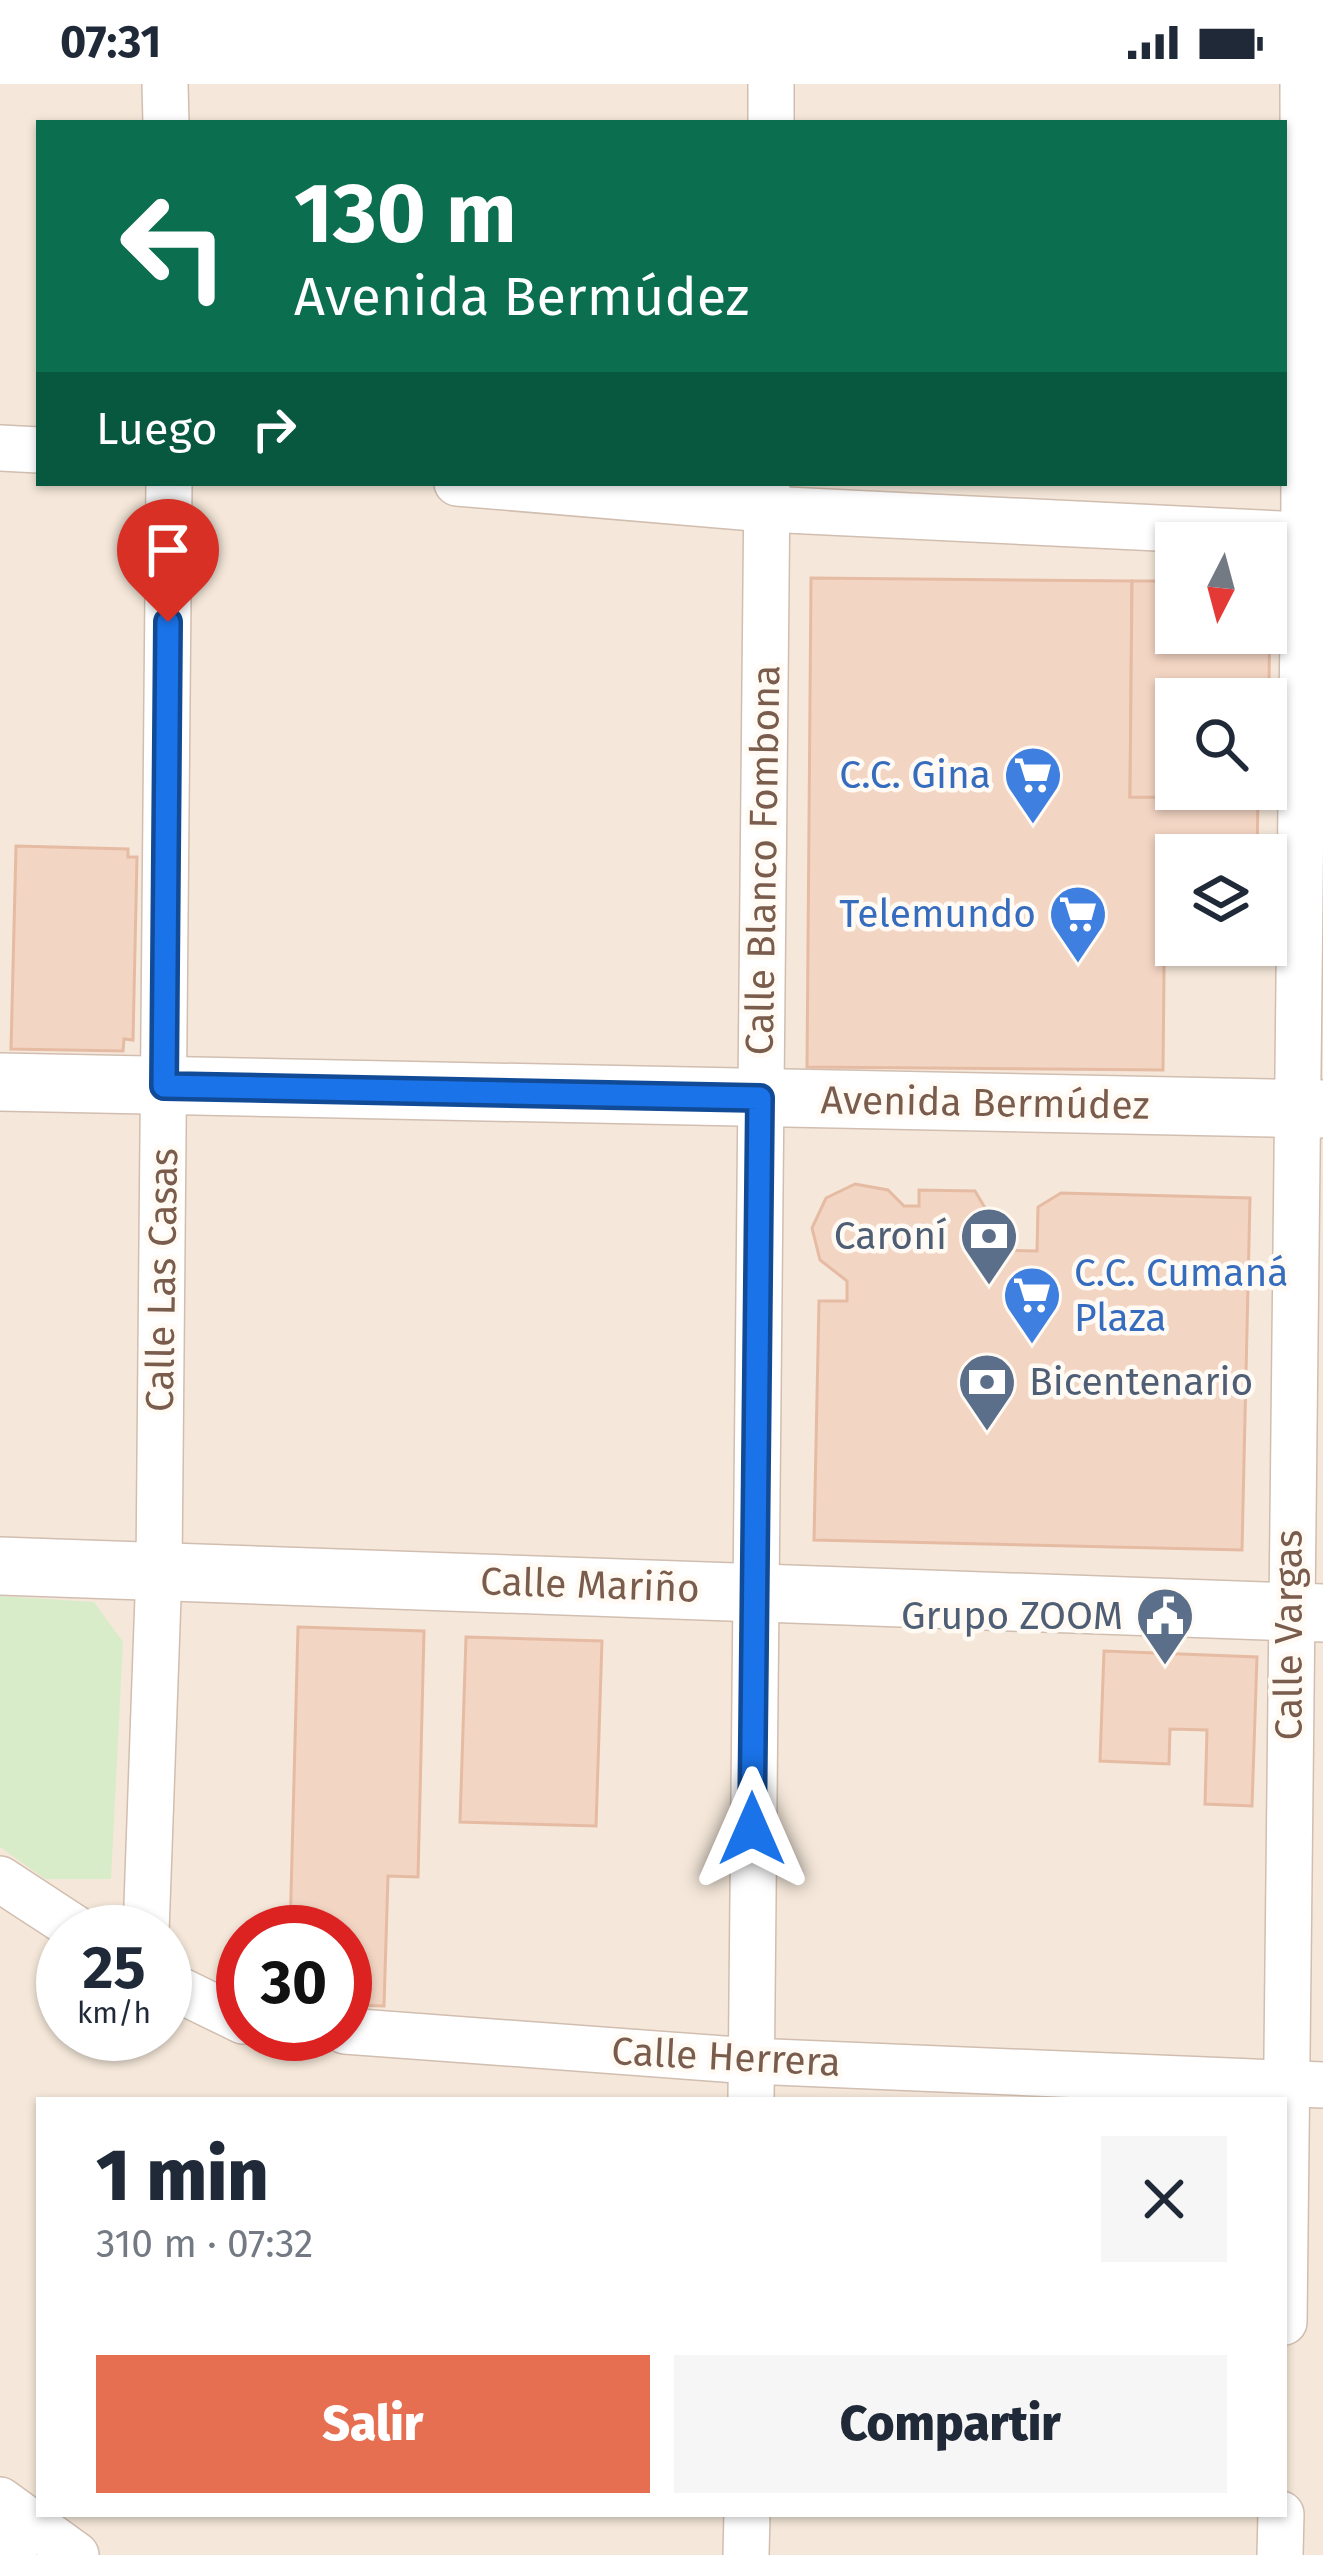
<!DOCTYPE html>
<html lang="es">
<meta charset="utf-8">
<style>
:root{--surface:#fff;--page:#f6f6f7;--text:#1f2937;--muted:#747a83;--accent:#e76f51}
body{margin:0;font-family:"Fira Sans",sans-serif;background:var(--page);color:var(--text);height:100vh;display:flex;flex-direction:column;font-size:45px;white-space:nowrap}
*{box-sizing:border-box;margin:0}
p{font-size:39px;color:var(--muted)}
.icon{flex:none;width:66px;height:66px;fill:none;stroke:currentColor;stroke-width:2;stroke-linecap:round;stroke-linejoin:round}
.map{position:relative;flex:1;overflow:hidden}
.sheet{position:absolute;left:36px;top:2013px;width:1251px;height:420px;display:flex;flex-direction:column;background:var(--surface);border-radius:0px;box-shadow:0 3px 9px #0004}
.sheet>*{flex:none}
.guide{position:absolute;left:36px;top:36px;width:1251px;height:366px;border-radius:0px;box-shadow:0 3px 9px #0004;background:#0b6e4f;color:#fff;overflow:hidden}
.needle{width:78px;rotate:186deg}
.tools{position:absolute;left:1155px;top:438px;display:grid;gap:24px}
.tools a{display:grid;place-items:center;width:132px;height:132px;border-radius:0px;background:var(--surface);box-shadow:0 3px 9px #0004;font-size:60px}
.speed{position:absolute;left:36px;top:1821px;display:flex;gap:24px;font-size:60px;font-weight:700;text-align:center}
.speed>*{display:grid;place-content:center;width:156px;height:156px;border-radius:50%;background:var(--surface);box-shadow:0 3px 9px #0004;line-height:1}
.speed small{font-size:30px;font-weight:400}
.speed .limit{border:18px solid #d22;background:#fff;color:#111}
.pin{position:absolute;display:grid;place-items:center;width:102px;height:102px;color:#fff;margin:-123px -51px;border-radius:50% 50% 50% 0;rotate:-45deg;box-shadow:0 0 12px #0007}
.pin .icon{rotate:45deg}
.me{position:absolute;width:132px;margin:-66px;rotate:0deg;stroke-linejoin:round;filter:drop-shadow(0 0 9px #0008)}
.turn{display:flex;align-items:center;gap:42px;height:252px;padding:0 60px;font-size:54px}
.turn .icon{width:156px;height:156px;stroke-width:2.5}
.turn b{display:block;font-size:84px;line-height:102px}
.then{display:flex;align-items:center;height:114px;padding:0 60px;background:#0003;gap:24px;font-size:45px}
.round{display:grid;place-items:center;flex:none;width:126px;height:126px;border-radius:0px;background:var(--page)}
.head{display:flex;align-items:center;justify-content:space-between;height:204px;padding:0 60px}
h1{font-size:72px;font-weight:800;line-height:90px}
.button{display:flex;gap:24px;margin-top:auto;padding:24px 60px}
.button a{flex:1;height:138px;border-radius:0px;background:var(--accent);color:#fff;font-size:48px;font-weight:800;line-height:138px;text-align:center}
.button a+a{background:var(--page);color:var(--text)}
.status{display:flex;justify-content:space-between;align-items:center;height:84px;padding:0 60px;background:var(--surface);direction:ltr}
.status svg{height:33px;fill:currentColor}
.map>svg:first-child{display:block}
.residential{fill:#f5e8da;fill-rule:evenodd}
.green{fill:#d8ecc9}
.building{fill:#f3d5c3;stroke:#e6bba3;stroke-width:3;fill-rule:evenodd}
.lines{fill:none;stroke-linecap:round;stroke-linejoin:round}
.minor-casing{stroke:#d1beb0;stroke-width:48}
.tertiary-casing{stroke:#d1beb0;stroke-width:60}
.minor{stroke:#fff;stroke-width:45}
.tertiary{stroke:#fff;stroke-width:57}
.route-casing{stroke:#114b97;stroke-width:30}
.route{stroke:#1a73e8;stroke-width:21}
.labels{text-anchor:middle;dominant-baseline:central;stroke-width:9;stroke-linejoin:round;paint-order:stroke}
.shop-label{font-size:39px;fill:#366cbe;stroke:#fffaf3;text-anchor:end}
.street-label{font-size:39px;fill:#7a5c4d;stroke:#fffaf3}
.service-label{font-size:39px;fill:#4e5e75;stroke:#fffaf3;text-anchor:end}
</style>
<div class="status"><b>07:31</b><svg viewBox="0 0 49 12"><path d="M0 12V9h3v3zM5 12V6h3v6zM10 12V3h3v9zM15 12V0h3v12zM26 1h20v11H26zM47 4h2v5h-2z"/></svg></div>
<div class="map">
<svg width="1323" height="2471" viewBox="0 0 1323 2471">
<rect width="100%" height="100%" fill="#fdf6ec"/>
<path class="residential" d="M 0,0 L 1323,0 L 1323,2471 L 0,2471 ZM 39,39 L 1284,39 L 1284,399 L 39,399 ZM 1176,459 L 1266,459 L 1266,549 L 1176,549 ZM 1176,615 L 1266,615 L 1266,705 L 1176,705 ZM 1176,771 L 1266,771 L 1266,861 L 1176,861 ZM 63,1848 L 165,1848 L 165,1950 L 63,1950 ZM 243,1848 L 345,1848 L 345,1950 L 243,1950 ZM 39,2016 L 1284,2016 L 1284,2430 L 39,2430 Z"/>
<path class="green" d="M 0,1512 L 94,1518 L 123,1558 L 111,1795 L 45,1795 L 0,1763 Z"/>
<g class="building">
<path d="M 811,494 L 1132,497 L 1130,713 L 1258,713 L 1257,771 L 1176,771 L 1176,790 L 1165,790 L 1163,986 L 807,983 Z"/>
<path d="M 1132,497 L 1176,497 L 1176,549 L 1266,549 L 1270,498 L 1268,714 L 1130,713 ZM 1176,615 L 1266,615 L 1266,705 L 1176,705 Z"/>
<path d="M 16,762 L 128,765 L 128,773 L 137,773 L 133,956 L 124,955 L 123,967 L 11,965 Z"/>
<path d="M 855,1100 L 888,1106 L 904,1122 L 919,1122 L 919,1106 L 975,1107 L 988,1129 L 988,1166 L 1037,1167 L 1038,1123 L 1061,1109 L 1250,1114 L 1242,1466 L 814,1456 L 819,1217 L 847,1217 L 847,1197 L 820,1176 L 812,1144 L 826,1114 Z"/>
<path d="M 298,1543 L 424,1547 L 418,1793 L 388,1792 L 384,1922 L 345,1921 L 345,1848 L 290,1848 Z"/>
<path d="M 466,1553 L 602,1557 L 596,1742 L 460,1738 Z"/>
<path d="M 1104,1567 L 1257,1573 L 1252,1722 L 1205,1720 L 1207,1646 L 1170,1645 L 1169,1680 L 1100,1677 Z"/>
</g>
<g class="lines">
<defs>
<g id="minor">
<path d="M 165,0 L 166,39"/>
<path d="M 771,39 L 771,0"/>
<path d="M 0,364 L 39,366"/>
<path d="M 457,399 L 766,425 L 1323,452"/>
<path d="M 0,1795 L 81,1848"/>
<path d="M 146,1848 L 159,1485 L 169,399"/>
<path d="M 165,1899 L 243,1937"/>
<path d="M 345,1947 L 751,1977 L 1323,2001"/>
<path d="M 751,2016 L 767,399"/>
<path d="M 1284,2238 L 1304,452 L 1303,0"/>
<path d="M 0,2416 L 76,2471"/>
<path d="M 0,2444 L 14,2471"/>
<path d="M 746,2471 L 747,2430"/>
<path d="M 1280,2471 L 1281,2430"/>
</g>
<g id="tertiary">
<path d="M 0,998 L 1323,1025"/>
<path d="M 0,1482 L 1323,1529"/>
</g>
</defs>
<use href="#minor" class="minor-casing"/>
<use href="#tertiary" class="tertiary-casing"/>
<use href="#minor" class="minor"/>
<use href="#tertiary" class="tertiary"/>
</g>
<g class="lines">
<defs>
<path id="route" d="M 168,538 L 164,1002 L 760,1014 L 752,1745"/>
</defs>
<use href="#route" class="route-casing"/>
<use href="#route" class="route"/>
</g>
<defs>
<symbol id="supermarket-pin" viewBox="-11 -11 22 30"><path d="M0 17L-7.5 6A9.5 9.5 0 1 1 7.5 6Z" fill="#3f7fe0" stroke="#fffaf3"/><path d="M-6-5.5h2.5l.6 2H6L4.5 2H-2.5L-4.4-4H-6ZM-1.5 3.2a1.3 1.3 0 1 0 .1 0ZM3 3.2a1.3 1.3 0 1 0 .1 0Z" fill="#fff"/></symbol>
<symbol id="bank-pin" viewBox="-11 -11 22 30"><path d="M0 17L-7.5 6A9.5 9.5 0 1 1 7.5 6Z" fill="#5c6f8a" stroke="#fffaf3"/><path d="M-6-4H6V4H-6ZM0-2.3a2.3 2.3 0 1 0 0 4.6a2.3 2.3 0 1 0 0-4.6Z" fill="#fff"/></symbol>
<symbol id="civic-pin" viewBox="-11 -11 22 30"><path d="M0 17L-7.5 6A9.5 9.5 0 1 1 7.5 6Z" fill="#5c6f8a" stroke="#fffaf3"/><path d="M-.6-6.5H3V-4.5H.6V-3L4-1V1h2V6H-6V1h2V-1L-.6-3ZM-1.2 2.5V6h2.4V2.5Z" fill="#fff"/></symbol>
</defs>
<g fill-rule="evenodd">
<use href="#supermarket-pin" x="1000" y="658" width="66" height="90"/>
<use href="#supermarket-pin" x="1045" y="797" width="66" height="90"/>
<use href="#bank-pin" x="956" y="1119" width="66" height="90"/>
<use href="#supermarket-pin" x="999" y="1178" width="66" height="90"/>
<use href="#bank-pin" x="954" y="1265" width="66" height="90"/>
<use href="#civic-pin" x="1132" y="1499" width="66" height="90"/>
</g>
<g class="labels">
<g class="shop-label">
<text x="991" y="691">C.C. Gina</text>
<text x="1036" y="830">Telemundo</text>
<text x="1074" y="1189" text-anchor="start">C.C. Cumaná<tspan x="1074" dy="45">Plaza</tspan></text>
</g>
<g class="street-label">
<text transform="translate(763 776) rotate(-89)">Calle Blanco Fombona</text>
<text transform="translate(985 1019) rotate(1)">Avenida Bermúdez</text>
<text transform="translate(162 1196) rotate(-89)">Calle Las Casas</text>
<text transform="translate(590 1501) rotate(2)">Calle Mariño</text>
<text transform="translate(1289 1551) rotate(-90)">Calle Vargas</text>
<text transform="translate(726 1973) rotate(3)">Calle Herrera</text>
</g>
<g class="service-label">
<text x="947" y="1152">Caroní</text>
<text x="1029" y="1298" text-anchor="start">Bicentenario</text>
<text x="1123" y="1532">Grupo ZOOM</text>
</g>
</g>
</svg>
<div class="tools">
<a><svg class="needle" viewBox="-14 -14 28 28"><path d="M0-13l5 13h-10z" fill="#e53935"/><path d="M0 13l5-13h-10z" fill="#747a83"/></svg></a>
<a><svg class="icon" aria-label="search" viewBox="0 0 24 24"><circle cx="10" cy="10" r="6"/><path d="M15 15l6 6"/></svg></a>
<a><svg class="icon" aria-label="layers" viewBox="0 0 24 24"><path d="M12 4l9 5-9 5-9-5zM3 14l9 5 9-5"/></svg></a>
</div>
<div class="speed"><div>25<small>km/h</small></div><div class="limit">30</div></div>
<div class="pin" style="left:168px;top:538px;background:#d93025"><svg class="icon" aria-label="arrive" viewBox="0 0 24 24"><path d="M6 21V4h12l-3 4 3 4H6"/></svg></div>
<svg class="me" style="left:752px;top:1745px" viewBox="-20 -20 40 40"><path d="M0-17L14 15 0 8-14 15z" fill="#1a73e8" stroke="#fff" stroke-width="4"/></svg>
<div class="guide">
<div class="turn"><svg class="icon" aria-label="left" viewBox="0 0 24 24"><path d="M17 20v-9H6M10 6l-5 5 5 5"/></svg><div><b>130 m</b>Avenida Bermúdez</div></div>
<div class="then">Luego<svg class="icon" aria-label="right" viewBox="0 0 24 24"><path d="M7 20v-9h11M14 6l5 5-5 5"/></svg></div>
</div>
<section class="sheet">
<div class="head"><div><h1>1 min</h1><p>310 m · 07:32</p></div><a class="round"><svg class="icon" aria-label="close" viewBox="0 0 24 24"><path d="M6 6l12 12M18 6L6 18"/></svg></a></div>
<div class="button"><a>Salir</a><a>Compartir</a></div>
</section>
</div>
